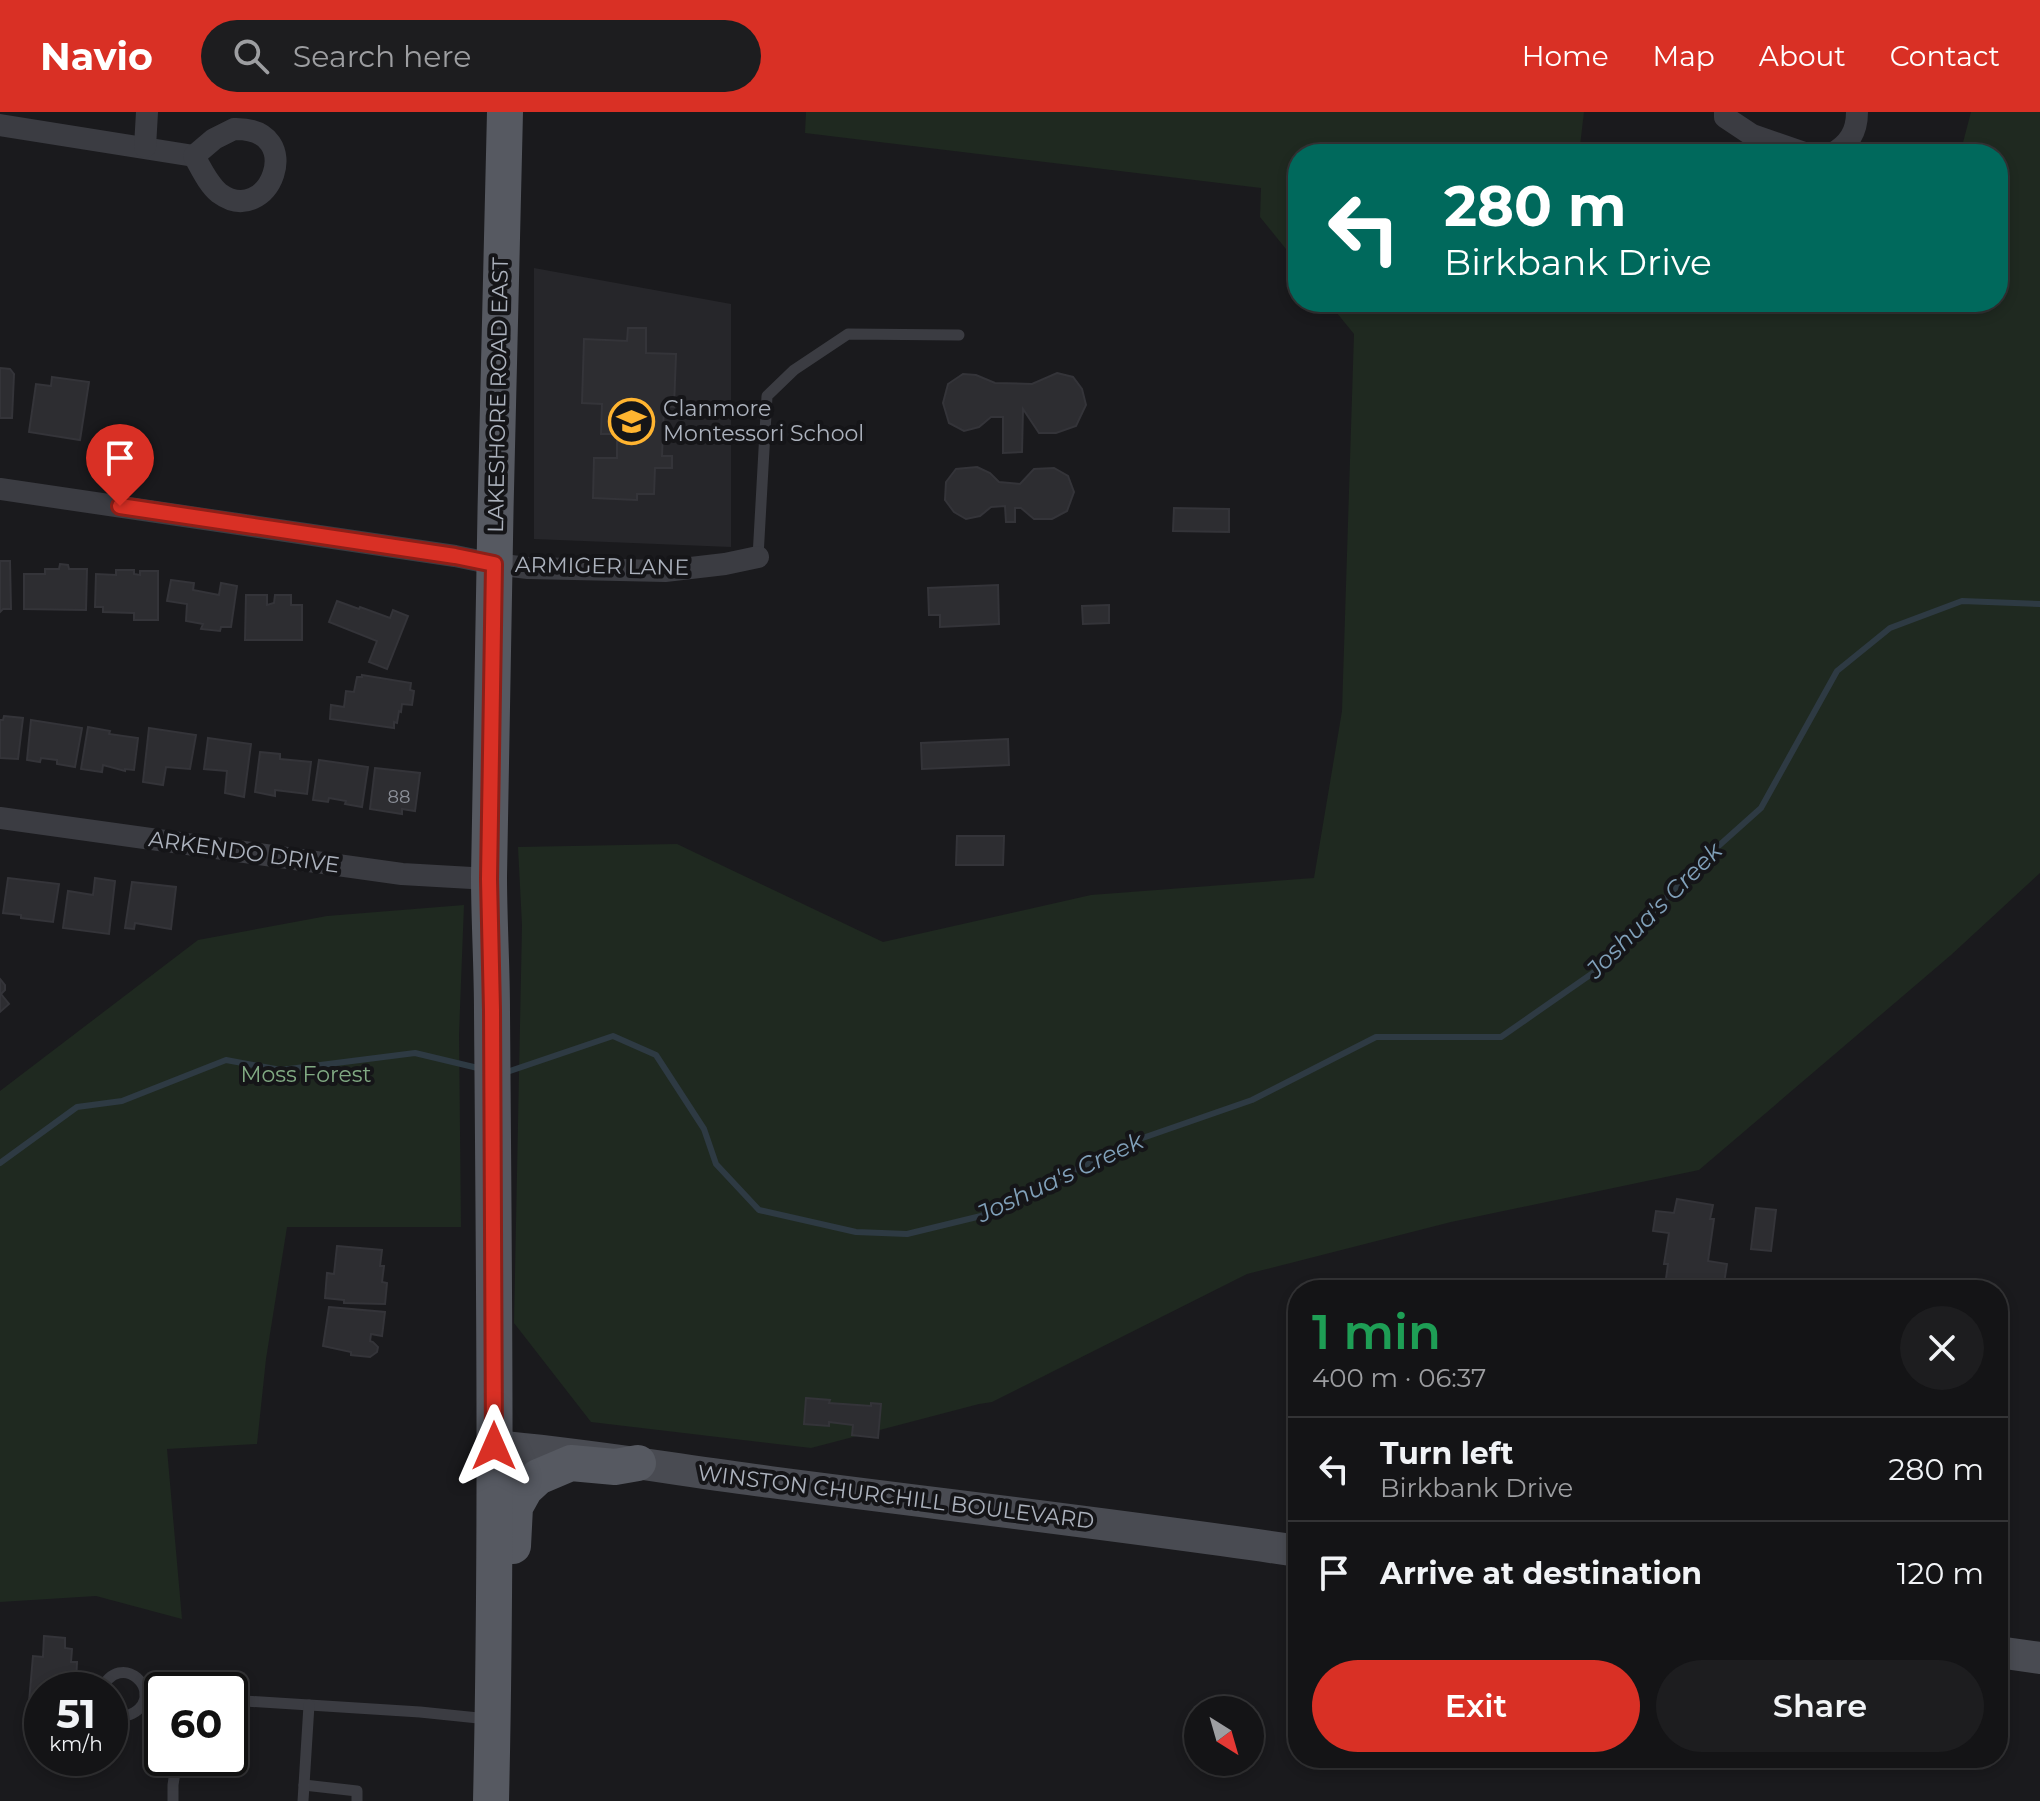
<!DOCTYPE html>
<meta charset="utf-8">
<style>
:root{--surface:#141416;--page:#1d1d1f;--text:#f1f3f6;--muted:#9d9ea1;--line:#333335;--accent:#d93025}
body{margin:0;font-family:Montserrat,sans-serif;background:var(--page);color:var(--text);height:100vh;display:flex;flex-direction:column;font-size:30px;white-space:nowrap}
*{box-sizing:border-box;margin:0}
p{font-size:26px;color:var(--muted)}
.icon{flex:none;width:44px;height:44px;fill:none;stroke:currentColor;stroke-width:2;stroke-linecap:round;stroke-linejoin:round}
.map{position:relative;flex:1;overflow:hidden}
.sheet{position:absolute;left:1288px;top:1168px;width:720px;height:488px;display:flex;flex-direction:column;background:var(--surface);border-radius:32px;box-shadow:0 4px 12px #0003,0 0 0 2px var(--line)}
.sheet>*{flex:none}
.top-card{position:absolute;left:1288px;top:32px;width:720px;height:168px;border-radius:32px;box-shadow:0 4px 12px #0003,0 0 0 2px var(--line);background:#00695c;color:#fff;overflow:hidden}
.needle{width:52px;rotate:143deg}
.tools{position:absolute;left:1184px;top:1584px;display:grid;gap:16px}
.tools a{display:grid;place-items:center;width:80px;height:80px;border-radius:50%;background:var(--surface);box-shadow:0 4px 12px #0003,0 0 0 2px var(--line);font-size:40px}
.speed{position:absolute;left:24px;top:1560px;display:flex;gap:16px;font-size:40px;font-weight:700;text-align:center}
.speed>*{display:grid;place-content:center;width:104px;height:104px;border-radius:50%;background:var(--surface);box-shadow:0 4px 12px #0003,0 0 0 2px var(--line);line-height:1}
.speed small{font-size:20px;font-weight:400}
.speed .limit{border:4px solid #111;border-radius:12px;background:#fff;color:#111}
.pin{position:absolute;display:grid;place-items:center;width:68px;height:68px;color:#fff;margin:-82px -34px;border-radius:50% 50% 50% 0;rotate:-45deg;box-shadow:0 0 8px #0007}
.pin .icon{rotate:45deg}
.me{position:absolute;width:88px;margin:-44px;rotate:0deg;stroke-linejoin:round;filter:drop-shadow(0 0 6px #0008)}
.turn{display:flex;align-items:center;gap:28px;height:168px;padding:0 24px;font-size:36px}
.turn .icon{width:104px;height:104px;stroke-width:2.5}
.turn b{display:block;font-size:56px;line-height:68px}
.round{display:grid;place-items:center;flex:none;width:84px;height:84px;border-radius:42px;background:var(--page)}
.summary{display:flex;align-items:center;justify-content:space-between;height:136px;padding:0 24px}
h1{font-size:48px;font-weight:600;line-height:60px;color:#1e9e55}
.action{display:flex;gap:16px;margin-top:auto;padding:16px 24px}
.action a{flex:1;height:92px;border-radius:48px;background:var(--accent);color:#fff;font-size:32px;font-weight:600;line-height:92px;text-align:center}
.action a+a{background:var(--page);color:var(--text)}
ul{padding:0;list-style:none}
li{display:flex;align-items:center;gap:24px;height:104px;padding:0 24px;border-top:2px solid var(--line)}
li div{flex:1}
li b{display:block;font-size:30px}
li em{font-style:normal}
header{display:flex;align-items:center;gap:48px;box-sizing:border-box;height:112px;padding:0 40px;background:var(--accent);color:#fff}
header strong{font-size:38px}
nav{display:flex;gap:44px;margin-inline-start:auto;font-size:28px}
.search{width:560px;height:72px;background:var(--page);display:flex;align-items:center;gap:20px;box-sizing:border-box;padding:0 28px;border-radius:44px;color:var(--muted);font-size:30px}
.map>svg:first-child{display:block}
.built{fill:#26262a}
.green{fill:#1f2920}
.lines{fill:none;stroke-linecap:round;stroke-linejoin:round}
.stream{stroke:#2e3a43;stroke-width:6}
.building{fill:#2d2d31;stroke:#343439;stroke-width:2}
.service{stroke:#3b3c42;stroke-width:11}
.minor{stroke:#3b3c42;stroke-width:22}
.secondary{stroke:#494b52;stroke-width:32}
.primary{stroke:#565961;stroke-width:36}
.route-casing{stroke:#8d1f18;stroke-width:20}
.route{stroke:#d93025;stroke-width:14}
.labels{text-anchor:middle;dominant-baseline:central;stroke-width:8;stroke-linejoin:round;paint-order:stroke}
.number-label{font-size:18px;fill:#8c9099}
.street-label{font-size:22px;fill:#acb2bd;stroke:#151518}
.poi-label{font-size:22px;fill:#acb2bd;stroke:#151518;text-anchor:start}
.park-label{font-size:22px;fill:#81aa83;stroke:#151518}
.water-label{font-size:24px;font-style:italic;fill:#81a1ba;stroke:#151518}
</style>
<header>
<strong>Navio</strong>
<div class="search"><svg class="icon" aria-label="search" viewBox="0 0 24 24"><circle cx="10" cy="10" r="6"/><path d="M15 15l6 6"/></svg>Search here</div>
<nav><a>Home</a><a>Map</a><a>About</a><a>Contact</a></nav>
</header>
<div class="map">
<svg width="2040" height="1689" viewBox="0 0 2040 1689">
<rect width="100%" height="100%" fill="#1a1a1d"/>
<path class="built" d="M 534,156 L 731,192 L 731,435 L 534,427 Z"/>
<g class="green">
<path d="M 806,0 L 1584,0 L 1579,42 L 1298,42 L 1298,152 L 1260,105 L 1261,76 L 805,21 Z"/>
<path d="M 1971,0 L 2040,0 L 2040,761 L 1951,843 L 1699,1058 L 1451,1110 L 1247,1162 L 992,1290 L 979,1292 L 811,1336 L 591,1310 L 514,1211 L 522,813 L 518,735 L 677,732 L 883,830 L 1091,783 L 1314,766 L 1342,599 L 1354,222 L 1328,190 L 1998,190 L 1998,42 L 1960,42 Z"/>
<path d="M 464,793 L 459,923 L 461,1115 L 287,1115 L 266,1247 L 257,1332 L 167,1337 L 182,1507 L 96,1484 L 0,1490 L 0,979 L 198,828 L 327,804 Z"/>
</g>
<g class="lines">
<g class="stream">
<path d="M 504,961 L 613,924 L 656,943 L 704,1017 L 716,1052 L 759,1098 L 856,1120 L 907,1122 L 981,1104 L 1134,1029 L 1252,988 L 1376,925 L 1501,925 L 1600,856 L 1695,755 L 1761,696 L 1837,559 L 1890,516 L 1962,489 L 2040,492"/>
<path d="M 0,1051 L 77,995 L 122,989 L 226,948 L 281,958 L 415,941 L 482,957"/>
</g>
</g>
<g class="building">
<path d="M 628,216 L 646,216 L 646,241 L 676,242 L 674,295 L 664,294 L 662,344 L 672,344 L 672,356 L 655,356 L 654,382 L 637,382 L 637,388 L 593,386 L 594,346 L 617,346 L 617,322 L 601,322 L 602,292 L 582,291 L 584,227 L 627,229 Z"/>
<path d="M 0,256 L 10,257 L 14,262 L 12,306 L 0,306 Z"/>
<path d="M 1057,261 L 1073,265 L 1082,277 L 1086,293 L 1076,314 L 1056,321 L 1039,321 L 1023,297 L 1022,340 L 1003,341 L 1003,305 L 991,305 L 979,315 L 964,319 L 949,311 L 943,291 L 948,272 L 963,262 L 976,263 L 995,271 L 1032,272 Z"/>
<path d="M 52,265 L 89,270 L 80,328 L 29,320 L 36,272 L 51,274 Z"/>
<path d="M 977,355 L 990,361 L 999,370 L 1020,372 L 1034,357 L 1054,356 L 1068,364 L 1074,380 L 1067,399 L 1052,407 L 1034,407 L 1021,396 L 1015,396 L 1015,410 L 1006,410 L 1005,394 L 991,395 L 980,404 L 966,407 L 954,400 L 945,388 L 946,370 L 956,357 Z"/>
<path d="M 1174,396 L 1229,397 L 1229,420 L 1173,419 Z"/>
<path d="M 0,449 L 10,449 L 11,497 L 3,497 L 0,500 Z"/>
<path d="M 60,452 L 68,453 L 69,457 L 87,457 L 86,498 L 24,497 L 24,462 L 45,462 L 45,457 L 59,457 Z"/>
<path d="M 116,458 L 134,458 L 134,462 L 140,463 L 140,459 L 158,459 L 158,508 L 134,508 L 134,501 L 103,500 L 103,495 L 95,495 L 96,462 L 116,463 Z"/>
<path d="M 171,468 L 194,471 L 193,478 L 219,483 L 221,471 L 237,474 L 231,515 L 221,515 L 220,519 L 201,517 L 203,512 L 186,509 L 187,492 L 167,489 Z"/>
<path d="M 998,473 L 999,512 L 940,515 L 940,503 L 929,503 L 928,476 Z"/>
<path d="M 246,483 L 267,483 L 267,493 L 274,491 L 275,483 L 291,483 L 291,493 L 302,493 L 302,528 L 245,528 Z"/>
<path d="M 337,489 L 359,497 L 360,495 L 390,506 L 393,498 L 408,504 L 387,557 L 369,550 L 377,529 L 329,510 Z"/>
<path d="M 1109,493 L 1109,511 L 1083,512 L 1082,494 Z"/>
<path d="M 362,563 L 411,571 L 410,578 L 414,579 L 412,593 L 402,592 L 401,600 L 399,599 L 397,611 L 394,610 L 394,616 L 330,607 L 331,593 L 344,595 L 346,579 L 354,580 L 357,565 L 362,565 Z"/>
<path d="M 4,604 L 23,606 L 18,647 L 0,646 L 0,608 L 3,608 Z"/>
<path d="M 31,608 L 82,616 L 75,655 L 57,652 L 57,648 L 41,646 L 40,650 L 27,648 Z"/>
<path d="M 88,615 L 110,619 L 109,622 L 138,626 L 134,658 L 125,657 L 125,659 L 103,653 L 102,660 L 81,657 Z"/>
<path d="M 149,616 L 196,623 L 190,657 L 166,655 L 163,673 L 143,670 Z"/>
<path d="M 208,626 L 251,632 L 244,685 L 225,681 L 227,659 L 204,657 Z"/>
<path d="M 1008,627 L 1009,653 L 922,657 L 921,631 Z"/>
<path d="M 260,640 L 280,642 L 280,647 L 311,650 L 307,682 L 275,678 L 275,684 L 255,680 Z"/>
<path d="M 319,648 L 368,655 L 362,695 L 345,692 L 346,689 L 329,686 L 328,690 L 313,688 Z"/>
<path d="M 375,656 L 420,661 L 415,699 L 402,697 L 402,702 L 370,697 Z"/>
<path d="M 957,724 L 1004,724 L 1003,753 L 956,753 Z"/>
<path d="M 8,766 L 59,772 L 53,810 L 21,806 L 21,803 L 3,801 Z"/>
<path d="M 95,766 L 115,769 L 109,822 L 63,816 L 68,779 L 93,783 Z"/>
<path d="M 132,770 L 176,775 L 171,817 L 135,811 L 134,817 L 125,816 Z"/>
<path d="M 0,867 L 5,873 L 5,878 L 1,882 L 9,892 L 0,900 Z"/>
<path d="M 1677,1087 L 1713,1093 L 1710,1107 L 1714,1107 L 1708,1149 L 1727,1152 L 1723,1178 L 1704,1175 L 1704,1178 L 1654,1178 L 1655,1173 L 1665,1174 L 1668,1152 L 1664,1152 L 1669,1121 L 1653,1119 L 1656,1099 L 1674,1101 Z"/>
<path d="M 1756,1096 L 1776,1098 L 1771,1139 L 1751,1137 Z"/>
<path d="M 337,1134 L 382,1138 L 380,1154 L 384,1154 L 382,1170 L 387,1171 L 385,1192 L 344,1191 L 344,1188 L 325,1186 L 327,1161 L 334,1162 Z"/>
<path d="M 329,1195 L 385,1200 L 382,1224 L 371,1222 L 370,1229 L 373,1230 L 378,1235 L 377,1240 L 370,1245 L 351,1243 L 351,1240 L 323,1234 Z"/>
<path d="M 806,1286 L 830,1288 L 829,1291 L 871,1294 L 871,1291 L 881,1292 L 878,1326 L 852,1323 L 853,1313 L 829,1310 L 829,1314 L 804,1312 Z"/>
<path d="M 44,1524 L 65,1526 L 65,1536 L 72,1537 L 71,1550 L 77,1550 L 76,1570 L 81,1570 L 81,1578 L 42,1578 L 42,1612 L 39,1612 L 40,1603 L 28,1602 L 33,1544 L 43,1545 Z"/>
</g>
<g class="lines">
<g class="service">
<path d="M 758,445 L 767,284 L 794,258 L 848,222 L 959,223"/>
<path d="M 101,1578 C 121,1536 165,1580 135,1600 C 126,1606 118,1604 110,1600"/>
<path d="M 145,1582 L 162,1583"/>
<path d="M 230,1588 L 420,1600 L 488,1607"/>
<path d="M 304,1673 L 357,1679 L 357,1689"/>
<path d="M 173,1689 L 173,1673 L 177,1646"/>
<path d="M 303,1689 L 309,1593"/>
</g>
<g class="minor">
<path d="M 1725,0 L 1725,5 L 1752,23 L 1807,42"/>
<path d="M 0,13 L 194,44"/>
<path d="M 234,17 C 309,15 269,118 219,81 C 208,72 201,56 194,44 L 214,27 Z"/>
<path d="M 145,35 L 147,0"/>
<path d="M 1832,42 C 1849,32 1857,20 1857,0"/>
<path d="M 0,377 L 455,444 L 494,452 L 528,456 L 665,459 L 725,452 L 758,445"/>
<path d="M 0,706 L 402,762 L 489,767"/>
</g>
<g class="secondary">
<path d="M 494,1334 C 587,1342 678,1358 770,1370 C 946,1393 1122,1413 1298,1439"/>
<path d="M 1998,1540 L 2040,1546"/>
</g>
<g class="primary">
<path d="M 513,1434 L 515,1395 L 525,1377 L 538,1365 L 571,1351 L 615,1355 L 638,1351"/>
<path d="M 491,1689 C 497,1426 494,1163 492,900 C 492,854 489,809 489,764 C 492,509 499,255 505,0"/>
</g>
</g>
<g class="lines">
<defs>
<path id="route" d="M 120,394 L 455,444 L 494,452 L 489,767 L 492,898 L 494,1334"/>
</defs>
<use href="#route" class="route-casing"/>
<use href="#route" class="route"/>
</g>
<defs>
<symbol id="school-ring" viewBox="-11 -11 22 22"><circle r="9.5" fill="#151518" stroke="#ffb430" stroke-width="1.5"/><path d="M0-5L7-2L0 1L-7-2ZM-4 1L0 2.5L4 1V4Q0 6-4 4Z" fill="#ffb430"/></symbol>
</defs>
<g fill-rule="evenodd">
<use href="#school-ring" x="606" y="284" width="51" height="51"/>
</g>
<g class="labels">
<g class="number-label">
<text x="399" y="685">88</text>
</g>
<g class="street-label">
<text transform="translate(498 283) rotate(-89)">LAKESHORE ROAD EAST</text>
<text transform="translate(602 454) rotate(1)">ARMIGER LANE</text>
<text transform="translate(244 740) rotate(8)">ARKENDO DRIVE</text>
<text transform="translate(896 1385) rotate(7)">WINSTON CHURCHILL BOULEVARD</text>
</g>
<g class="poi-label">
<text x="663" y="296">Clanmore<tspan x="663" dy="25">Montessori School</tspan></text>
</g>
<g class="park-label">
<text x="306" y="962">Moss Forest</text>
</g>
<g class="water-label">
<text transform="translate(1654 798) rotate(-45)">Joshua's Creek</text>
<text transform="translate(1060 1065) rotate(-25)">Joshua's Creek</text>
</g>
</g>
</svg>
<div class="tools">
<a><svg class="needle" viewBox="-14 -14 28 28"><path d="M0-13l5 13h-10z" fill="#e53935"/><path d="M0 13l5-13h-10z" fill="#9d9ea1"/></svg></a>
</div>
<div class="speed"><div>51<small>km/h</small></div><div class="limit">60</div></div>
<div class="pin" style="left:120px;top:394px;background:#d93025"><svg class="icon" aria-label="arrive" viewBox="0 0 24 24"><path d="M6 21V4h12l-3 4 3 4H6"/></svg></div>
<svg class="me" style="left:494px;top:1334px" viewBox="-20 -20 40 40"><path d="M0-17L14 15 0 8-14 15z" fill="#d93025" stroke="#fff" stroke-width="4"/></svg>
<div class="top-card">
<div class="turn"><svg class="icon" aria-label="left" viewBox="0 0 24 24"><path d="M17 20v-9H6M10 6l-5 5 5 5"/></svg><div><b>280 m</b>Birkbank Drive</div></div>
</div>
<section class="sheet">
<div class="summary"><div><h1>1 min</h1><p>400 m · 06:37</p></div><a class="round"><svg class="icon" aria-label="close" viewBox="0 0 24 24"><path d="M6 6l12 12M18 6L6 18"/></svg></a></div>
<ul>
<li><svg class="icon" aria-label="left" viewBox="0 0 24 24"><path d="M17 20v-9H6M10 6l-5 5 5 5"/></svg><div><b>Turn left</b><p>Birkbank Drive</p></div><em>280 m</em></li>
<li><svg class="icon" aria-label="arrive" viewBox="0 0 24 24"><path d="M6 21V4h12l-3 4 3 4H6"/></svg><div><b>Arrive at destination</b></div><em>120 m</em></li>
</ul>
<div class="action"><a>Exit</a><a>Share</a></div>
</section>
</div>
